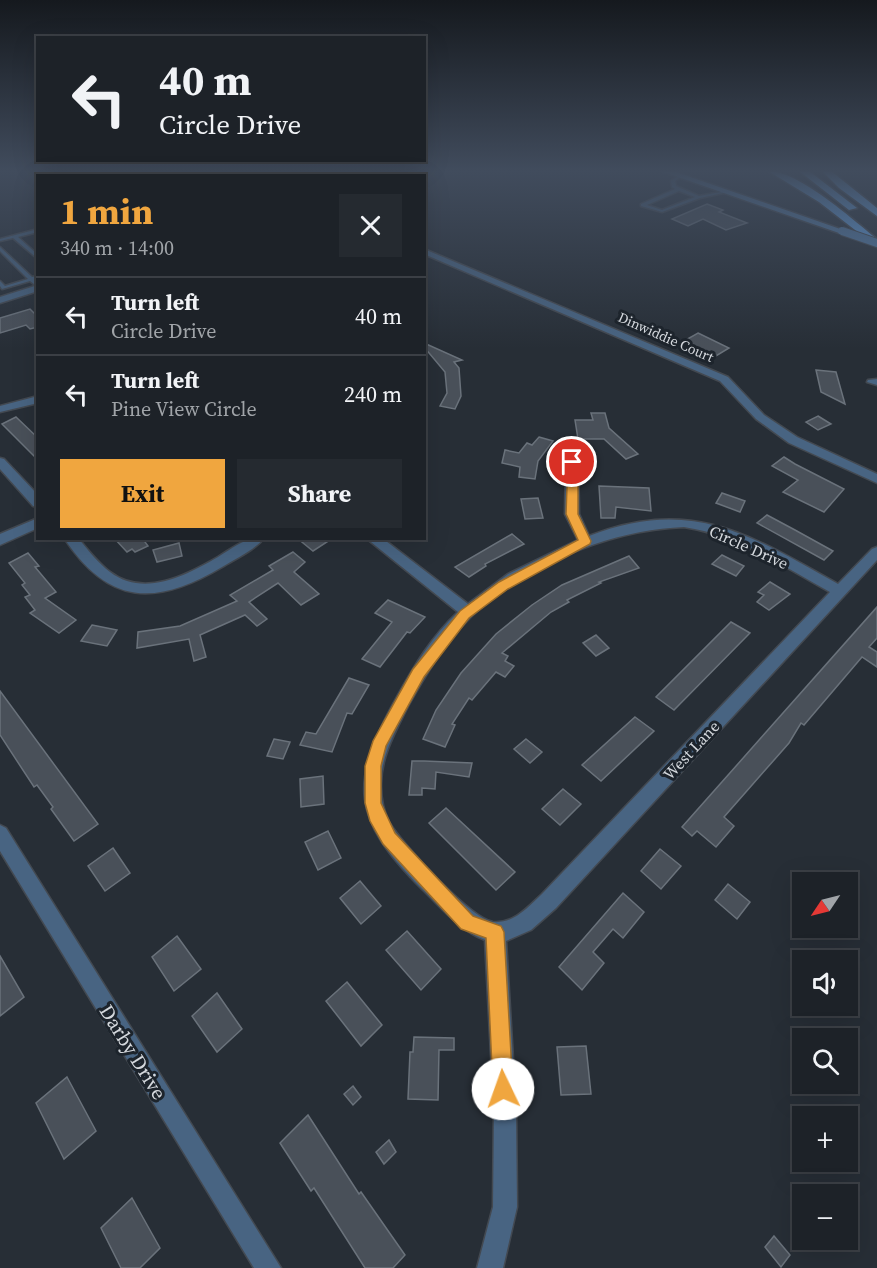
<!DOCTYPE html>
<meta charset="utf-8">
<style>
:root{--surface:#1d2228;--page:#252a30;--text:#f1f3f6;--muted:#a0a4a8;--line:#3b3f45;--accent:#f0a63f}
body{margin:0;font-family:"Source Serif 4",serif;background:var(--page);color:var(--text);height:100vh;display:flex;flex-direction:column;font-size:22px;white-space:nowrap}
*{box-sizing:border-box;margin:0}
p{font-size:20px;color:var(--muted)}
.icon{flex:none;width:33px;height:33px;fill:none;stroke:currentColor;stroke-width:2;stroke-linecap:round;stroke-linejoin:round}
.map{position:relative;flex:1;overflow:hidden}
.drawer{position:absolute;left:36px;top:174px;width:390px;height:366px;display:flex;flex-direction:column;background:var(--surface);border-radius:0px;box-shadow:0 6px 24px #0002,0 0 0 2px var(--line)}
.drawer>*{flex:none}
.guide{position:absolute;left:36px;top:36px;width:390px;height:126px;border-radius:0px;box-shadow:0 6px 24px #0002,0 0 0 2px var(--line);background:#1d2228;color:var(--text);overflow:hidden}
.needle{width:39px;rotate:235deg}
.buttons{position:absolute;left:792px;top:872px;display:grid;gap:12px}
.buttons a{display:grid;place-items:center;width:66px;height:66px;border-radius:0px;background:var(--surface);box-shadow:0 6px 24px #0002,0 0 0 2px var(--line);font-size:30px}
.pin{position:absolute;display:grid;place-items:center;width:51px;height:51px;color:#fff;margin:-26px;border:3px solid #fff;border-radius:50%;box-shadow:0 2px 6px #0007}
.me{position:absolute;width:66px;margin:-33px;rotate:357deg;stroke-linejoin:round;filter:drop-shadow(0 0 4px #0008)}
.turn{display:flex;align-items:center;gap:21px;height:126px;padding:0 24px;font-size:27px}
.turn .icon{width:78px;height:78px;stroke-width:2.5}
.turn b{display:block;font-size:42px;line-height:51px}
.round{display:grid;place-items:center;flex:none;width:63px;height:63px;border-radius:0px;background:var(--page)}
.summary{display:flex;align-items:center;justify-content:space-between;height:102px;padding:0 24px}
h1{font-size:36px;font-weight:700;line-height:45px;color:var(--accent)}
.primary-button{display:flex;gap:12px;margin-top:auto;padding:12px 24px}
.primary-button a{flex:1;height:69px;border-radius:0px;background:var(--accent);color:#111;font-size:24px;font-weight:700;line-height:69px;text-align:center}
.primary-button a+a{background:var(--page);color:var(--text)}
ul{padding:0;list-style:none}
li{display:flex;align-items:center;gap:18px;height:78px;padding:0 24px;border-top:2px solid var(--line)}
li div{flex:1}
li b{display:block;font-size:22px}
li em{font-style:normal}
.map>svg:first-child{display:block}
.building{fill:#495059;stroke:#6a727b;stroke-width:1.5}
.lines{fill:none;stroke-linecap:round;stroke-linejoin:round}
.service-casing{stroke:#434951;stroke-width:3}
.minor-casing{stroke:#434951;stroke-width:3}
.tertiary-casing{stroke:#434951;stroke-width:3}
.secondary-casing{stroke:#434951;stroke-width:3}
.motorway-casing{stroke:#434951;stroke-width:3}
.service{fill:#486482;fill-rule:evenodd}
.minor{fill:#486482;fill-rule:evenodd}
.tertiary{fill:#486482;fill-rule:evenodd}
.secondary{fill:#5582b2;fill-rule:evenodd}
.motorway{fill:#66adf8;fill-rule:evenodd}
.secondary-bridge-casing{stroke:#434951;stroke-width:10;stroke-linecap:butt}
.secondary-bridge{stroke:#5582b2;stroke-width:8}
.route{fill:#f0a63f;stroke:#9c6c29;stroke-width:1.5}
.labels{text-anchor:middle;dominant-baseline:central;stroke-width:6;stroke-linejoin:round;paint-order:stroke}
.far-street-label{font-size:14px;fill:#d4d8dd;stroke:#1d242c}
.street-label{font-size:16px;fill:#d4d8dd;stroke:#1d242c}
.near-street-label{font-size:20px;fill:#d4d8dd;stroke:#1d242c}
</style>
<div class="map">
<svg width="877" height="1268" viewBox="0 0 877 1268">
<rect width="100%" height="100%" fill="#272e36"/>
<g class="building">
<path d="M 707,204 L 723,210 L 719,212 L 747,223 L 726,230 L 703,219 L 688,226 L 672,219 Z"/>
<path d="M 30,309 L 38,317 L 38,327 L 30,329 L 26,325 L 0,333 L 0,318 Z"/>
<path d="M 698,333 L 729,348 L 716,356 L 684,341 Z"/>
<path d="M 424,343 L 462,360 L 454,362 L 459,368 L 461,396 L 455,409 L 440,406 L 447,393 L 445,372 L 424,347 Z"/>
<path d="M 816,370 L 836,372 L 845,404 L 821,392 Z"/>
<path d="M 591,413 L 605,413 L 609,428 L 638,454 L 626,459 L 604,439 L 578,439 L 575,420 L 593,420 Z"/>
<path d="M 818,416 L 831,424 L 818,430 L 806,422 Z"/>
<path d="M 16,417 L 38,438 L 38,460 L 2,424 Z"/>
<path d="M 539,437 L 553,441 L 538,461 L 535,479 L 519,477 L 520,467 L 502,463 L 505,450 L 519,453 L 527,443 L 532,445 Z"/>
<path d="M 784,457 L 795,464 L 844,489 L 824,512 L 783,492 L 798,480 L 772,466 Z"/>
<path d="M 599,486 L 649,488 L 651,511 L 616,507 L 615,518 L 601,518 Z"/>
<path d="M 722,493 L 745,501 L 740,512 L 716,503 Z"/>
<path d="M 538,498 L 543,518 L 525,519 L 521,499 Z"/>
<path d="M 767,515 L 795,530 L 833,551 L 824,560 L 757,523 Z"/>
<path d="M 512,534 L 524,544 L 485,564 L 486,566 L 469,577 L 455,567 Z"/>
<path d="M 114,538 L 151,538 L 145,542 L 148,546 L 135,552 L 132,549 L 127,552 Z"/>
<path d="M 297,538 L 333,538 L 313,551 Z"/>
<path d="M 179,543 L 182,556 L 157,562 L 153,550 Z"/>
<path d="M 293,552 L 305,562 L 294,572 L 319,594 L 301,605 L 278,583 L 249,602 L 267,619 L 257,626 L 245,615 L 200,635 L 206,657 L 194,661 L 189,639 L 137,648 L 138,632 L 180,626 L 237,601 L 230,595 L 273,570 L 269,566 Z"/>
<path d="M 28,553 L 39,566 L 35,567 L 56,592 L 45,598 L 76,620 L 59,633 L 30,613 L 35,610 L 25,597 L 30,595 L 22,585 L 25,583 L 9,563 Z"/>
<path d="M 722,555 L 744,566 L 736,576 L 712,564 Z"/>
<path d="M 629,556 L 639,568 L 599,582 L 601,583 L 567,600 L 569,602 L 551,612 L 502,653 L 508,656 L 505,661 L 514,666 L 505,677 L 496,672 L 472,700 L 469,698 L 452,724 L 455,725 L 445,747 L 423,739 L 436,710 L 461,673 L 496,634 L 532,605 L 562,585 Z"/>
<path d="M 770,582 L 790,594 L 769,610 L 757,602 L 764,595 L 758,592 Z"/>
<path d="M 388,600 L 425,617 L 410,633 L 407,632 L 380,667 L 362,659 L 392,622 L 375,613 Z"/>
<path d="M 877,607 L 877,638 L 869,647 L 877,652 L 877,667 L 862,657 L 804,725 L 801,723 L 789,743 L 724,817 L 734,826 L 716,847 L 697,831 L 692,836 L 682,827 Z"/>
<path d="M 731,622 L 750,633 L 674,710 L 656,697 Z"/>
<path d="M 92,625 L 117,630 L 107,646 L 81,641 Z"/>
<path d="M 596,635 L 609,648 L 596,656 L 583,643 Z"/>
<path d="M 349,678 L 369,685 L 352,714 L 347,713 L 332,752 L 300,745 L 306,732 L 316,734 Z"/>
<path d="M 0,691 L 98,824 L 74,841 L 51,809 L 53,807 L 37,785 L 34,787 L 0,735 Z"/>
<path d="M 635,717 L 654,731 L 601,781 L 582,765 Z"/>
<path d="M 274,739 L 290,742 L 283,759 L 267,756 Z"/>
<path d="M 526,739 L 542,752 L 530,763 L 514,749 Z"/>
<path d="M 412,761 L 424,761 L 472,763 L 469,777 L 436,772 L 435,789 L 422,788 L 422,795 L 409,795 Z"/>
<path d="M 323,776 L 324,804 L 301,807 L 300,779 Z"/>
<path d="M 563,789 L 581,804 L 560,825 L 542,809 Z"/>
<path d="M 446,808 L 515,872 L 496,890 L 429,823 Z"/>
<path d="M 328,831 L 341,858 L 318,870 L 305,842 Z"/>
<path d="M 113,848 L 130,873 L 105,891 L 88,866 Z"/>
<path d="M 660,849 L 681,866 L 661,889 L 641,871 Z"/>
<path d="M 360,881 L 381,906 L 361,924 L 340,898 Z"/>
<path d="M 728,884 L 750,902 L 737,919 L 715,900 Z"/>
<path d="M 623,893 L 644,912 L 623,938 L 613,929 L 593,952 L 604,963 L 582,990 L 559,967 Z"/>
<path d="M 407,931 L 441,969 L 421,990 L 386,950 Z"/>
<path d="M 177,936 L 201,969 L 174,991 L 152,957 Z"/>
<path d="M 0,956 L 24,997 L 0,1016 Z"/>
<path d="M 347,982 L 382,1025 L 361,1046 L 326,1001 Z"/>
<path d="M 217,993 L 242,1029 L 217,1052 L 192,1016 Z"/>
<path d="M 414,1037 L 454,1038 L 454,1050 L 439,1050 L 438,1100 L 408,1099 L 410,1052 L 413,1052 Z"/>
<path d="M 586,1046 L 591,1094 L 561,1095 L 557,1047 Z"/>
<path d="M 67,1077 L 96,1131 L 64,1159 L 36,1103 Z"/>
<path d="M 353,1086 L 361,1097 L 353,1105 L 344,1094 Z"/>
<path d="M 308,1115 L 359,1194 L 361,1192 L 405,1255 L 393,1268 L 365,1268 L 314,1188 L 311,1191 L 280,1143 Z"/>
<path d="M 389,1140 L 396,1152 L 384,1164 L 376,1152 Z"/>
<path d="M 132,1198 L 160,1248 L 140,1268 L 121,1268 L 101,1228 Z"/>
<path d="M 774,1236 L 790,1255 L 781,1267 L 765,1247 Z"/>
</g>
<g class="lines">
<defs>
<g id="service">
<path d="M 679,175 L 682,176 L 675,181 L 676,186 L 699,196 L 726,191 L 728,192 L 700,198 L 662,212 L 641,206 L 641,204 L 675,189 L 672,187 L 671,181 ZM 679,191 L 695,197 L 662,210 L 647,205 Z"/>
<path d="M 38,229 L 38,232 L 18,237 L 38,255 L 38,259 L 13,238 L 0,241 L 0,239 Z"/>
<path d="M 0,247 L 32,277 L 38,276 L 38,279 L 35,280 L 38,283 L 38,287 L 30,281 L 2,289 L 0,286 L 0,281 L 5,286 L 28,279 L 0,251 Z"/>
</g>
<g id="minor">
<path d="M 424,249 L 728,377 L 764,415 L 797,437 L 877,474 L 877,483 L 789,443 L 756,419 L 720,381 L 424,254 Z"/>
<path d="M 877,379 L 877,385 L 867,382 L 868,380 Z"/>
<path d="M 38,396 L 38,403 L 0,412 L 0,406 Z"/>
<path d="M 0,458 L 4,459 L 38,495 L 38,507 L 33,506 L 0,469 Z"/>
<path d="M 572,458 L 578,462 L 579,514 L 589,536 C 692,496 750,535 838,584 L 872,549 L 877,547 L 877,560 L 556,908 L 531,930 L 506,941 L 516,1111 L 517,1207 L 503,1268 L 477,1268 L 493,1207 L 494,1111 L 485,940 C 459,930 442,908 422,889 C 351,818 349,783 397,697 C 414,666 432,636 458,612 L 366,538 L 382,538 L 468,604 L 508,574 L 578,540 L 565,514 L 566,462 ZM 684,527 C 738,535 783,566 830,592 L 542,894 C 528,907 514,924 493,922 C 471,919 401,843 389,822 C 384,812 381,799 381,787 C 380,758 395,732 408,706 C 423,679 440,650 461,627 C 514,569 606,530 684,527 Z"/>
<path d="M 38,518 L 38,528 L 0,545 L 0,534 Z"/>
<path d="M 64,538 L 78,538 C 88,550 98,563 110,572 C 144,598 187,575 218,557 C 236,546 243,538 264,538 C 255,550 235,559 222,567 C 156,606 109,606 64,538 Z"/>
<path d="M 0,825 L 6,828 L 281,1268 L 254,1268 L 0,851 Z"/>
</g>
<g id="tertiary">
<path d="M 405,171 L 417,171 L 407,176 L 396,176 Z"/>
<path d="M 38,285 L 38,291 L 0,303 L 0,297 Z"/>
</g>
<path id="secondary" d="M 661,171 L 673,171 L 846,231 L 839,233 Z"/>
<g id="motorway">
<path d="M 768,171 C 799,171 852,219 877,239 L 877,247 L 819,202 Z"/>
<path d="M 799,171 L 809,171 L 857,208 L 849,210 Z"/>
<path d="M 822,171 L 831,171 L 877,208 L 877,216 L 839,188 Z"/>
</g>
</defs>
<use href="#service" class="service-casing"/>
<use href="#minor" class="minor-casing"/>
<use href="#tertiary" class="tertiary-casing"/>
<use href="#secondary" class="secondary-casing"/>
<use href="#motorway" class="motorway-casing"/>
<use href="#service" class="service"/>
<use href="#minor" class="minor"/>
<use href="#tertiary" class="tertiary"/>
<use href="#secondary" class="secondary"/>
<use href="#motorway" class="motorway"/>
<defs>
<path id="secondary-bridge" d="M 842,231 L 877,243"/>
</defs>
<use href="#secondary-bridge" class="secondary-bridge-casing"/>
<use href="#secondary-bridge" class="secondary-bridge"/>
</g>
<linearGradient id="sky" x2="0" y2="1"><stop stop-color="#15191e"/><stop offset="0.49" stop-color="#414c5d"/><stop offset="1" stop-color="#414c5d" stop-opacity="0"/></linearGradient>
<rect width="877" height="349" fill="url(#sky)"/>
<path class="route" d="M 568,459 L 578,462 L 578,514 L 591,541 L 590,544 L 508,589 L 469,618 L 424,677 L 386,746 L 381,766 L 381,803 L 395,833 L 473,916 L 501,926 L 504,932 L 513,1089 L 510,1096 L 503,1099 L 496,1096 L 493,1089 L 486,938 L 461,929 L 383,844 L 370,821 L 365,803 L 365,766 L 373,741 L 413,669 L 460,611 L 499,582 L 578,540 L 566,514 Z"/>
<g class="labels">
<g class="far-street-label">
<text transform="translate(666 337) rotate(24)">Dinwiddie Court</text>
</g>
<g class="street-label">
<text transform="translate(749 547) rotate(24)">Circle Drive</text>
<text transform="translate(691 750) rotate(-47)">West Lane</text>
</g>
<g class="near-street-label">
<text transform="translate(133 1052) rotate(58)">Darby Drive</text>
</g>
</g>
</svg>
<div class="buttons">
<a><svg class="needle" viewBox="-14 -14 28 28"><path d="M0-13l5 13h-10z" fill="#e53935"/><path d="M0 13l5-13h-10z" fill="#a0a4a8"/></svg></a>
<a><svg class="icon" aria-label="sound" viewBox="0 0 24 24"><path d="M4 9h4l5-4v14l-5-4H4zM17 9q2 3 0 6"/></svg></a>
<a><svg class="icon" aria-label="search" viewBox="0 0 24 24"><circle cx="10" cy="10" r="6"/><path d="M15 15l6 6"/></svg></a>
<a>+</a>
<a>−</a>
</div>
<div class="pin" style="left:572px;top:462px;background:#d93025"><svg class="icon" aria-label="arrive" viewBox="0 0 24 24"><path d="M6 21V4h12l-3 4 3 4H6"/></svg></div>
<svg class="me" style="left:503px;top:1089px" viewBox="-20 -20 40 40"><circle r="19" fill="#fff"/><path d="M0-13L10 11 0 6-10 11z" fill="#f0a63f"/></svg>
<div class="guide">
<div class="turn"><svg class="icon" aria-label="left" viewBox="0 0 24 24"><path d="M17 20v-9H6M10 6l-5 5 5 5"/></svg><div><b>40 m</b>Circle Drive</div></div>
</div>
<section class="drawer">
<div class="summary"><div><h1>1 min</h1><p>340 m · 14:00</p></div><a class="round"><svg class="icon" aria-label="close" viewBox="0 0 24 24"><path d="M6 6l12 12M18 6L6 18"/></svg></a></div>
<ul>
<li><svg class="icon" aria-label="left" viewBox="0 0 24 24"><path d="M17 20v-9H6M10 6l-5 5 5 5"/></svg><div><b>Turn left</b><p>Circle Drive</p></div><em>40 m</em></li>
<li><svg class="icon" aria-label="left" viewBox="0 0 24 24"><path d="M17 20v-9H6M10 6l-5 5 5 5"/></svg><div><b>Turn left</b><p>Pine View Circle</p></div><em>240 m</em></li>
</ul>
<div class="primary-button"><a>Exit</a><a>Share</a></div>
</section>
</div>
